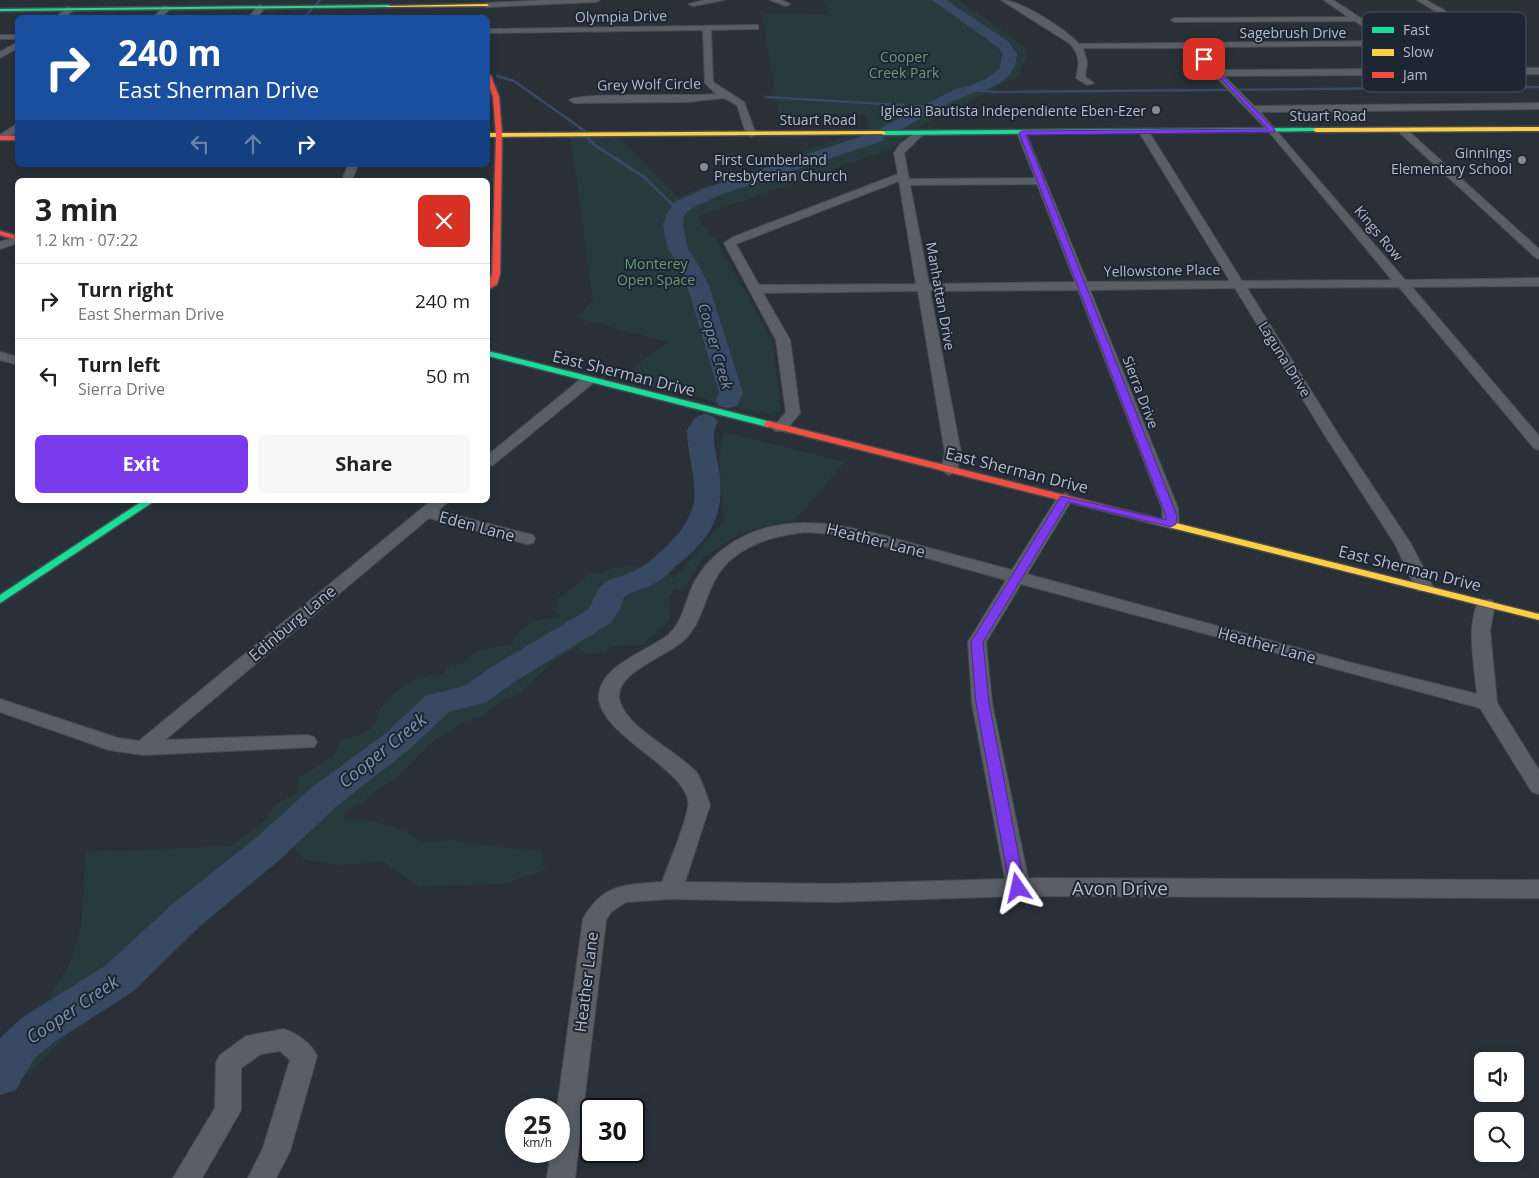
<!DOCTYPE html>
<meta charset="utf-8">
<style>
:root{--surface:#fff;--page:#f6f6f6;--text:#222;--muted:#767676;--line:#e0e0e0;--accent:#7c3aed}
body{margin:0;font-family:"Open Sans",sans-serif;background:var(--page);color:var(--text);height:100vh;display:flex;flex-direction:column;font-size:19px;white-space:nowrap}
*{box-sizing:border-box;margin:0}
p{font-size:16px;color:var(--muted)}
.icon{flex:none;width:28px;height:28px;fill:none;stroke:currentColor;stroke-width:2;stroke-linecap:round;stroke-linejoin:round}
.map{position:relative;flex:1;overflow:hidden}
.details{position:absolute;left:15px;top:178px;width:475px;height:325px;display:flex;flex-direction:column;background:var(--surface);border-radius:8px;box-shadow:0 2px 8px #0003}
.details>*{flex:none}
.banner{position:absolute;left:15px;top:15px;width:475px;height:152px;border-radius:8px;box-shadow:0 2px 8px #0003;background:#1a4fa0;color:#fff;overflow:hidden}
.tools{position:absolute;left:1474px;top:1052px;display:grid;gap:10px}
.tools a{display:grid;place-items:center;width:50px;height:50px;border-radius:8px;background:var(--surface);box-shadow:0 2px 8px #0003;font-size:25px}
.speed{position:absolute;left:505px;top:1098px;display:flex;gap:10px;font-size:25px;font-weight:700;text-align:center}
.speed>*{display:grid;place-content:center;width:65px;height:65px;border-radius:50%;background:var(--surface);box-shadow:0 2px 8px #0003;line-height:1}
.speed small{font-size:12px;font-weight:400}
.speed .limit{border:2px solid #111;border-radius:8px;background:#fff;color:#111}
.pin{position:absolute;display:grid;place-items:center;width:42px;height:42px;color:#fff;margin:-21px;border-radius:10px;box-shadow:0 2px 8px #0006}
.me{position:absolute;width:55px;margin:-28px;rotate:349deg;stroke-linejoin:round;filter:drop-shadow(0 0 4px #0008)}
.turn{display:flex;align-items:center;gap:18px;height:105px;padding:0 20px;font-size:22px}
.turn .icon{width:65px;height:65px;stroke-width:2.5}
.turn b{display:block;font-size:35px;line-height:42px}
.lanes{display:flex;align-items:center;height:48px;padding:0 20px;background:#0003;justify-content:center;gap:25px;direction:ltr}
.lanes .off{opacity:.35}
.round{display:grid;place-items:center;flex:none;width:52px;height:52px;border-radius:8px;background:var(--page)}
.overview{display:flex;align-items:center;justify-content:space-between;height:85px;padding:0 20px}
h1{font-size:30px;font-weight:700;line-height:38px}
.primary-button{display:flex;gap:10px;margin-top:auto;padding:10px 20px}
.primary-button a{flex:1;height:58px;border-radius:8px;background:var(--accent);color:#fff;font-size:20px;font-weight:700;line-height:58px;text-align:center}
.primary-button a+a{background:var(--page);color:var(--text)}
ul{padding:0;list-style:none}
li{display:flex;align-items:center;gap:15px;height:75px;padding:0 20px;border-top:1px solid var(--line)}
li div{flex:1}
li b{display:block;font-size:19px}
li em{font-style:normal}
.map>svg:first-child{display:block}
.green{fill:#273a3e}
.lines{fill:none;stroke-linecap:round;stroke-linejoin:round}
.stream-far1{stroke:#384963;stroke-width:2.5}
.stream{stroke:#384963;stroke-width:3}
.river{fill:#384963;fill-rule:evenodd}
.street-casing{stroke:#484c53;stroke-width:2}
.fast-casing{stroke:#484c53;stroke-width:3}
.slow-casing{stroke:#484c53;stroke-width:3}
.jam-casing{stroke:#484c53;stroke-width:3}
.street{fill:#5a5e66;fill-rule:evenodd}
.fast{fill:#16e098;fill-rule:evenodd}
.slow{fill:#ffcf43;fill-rule:evenodd}
.jam{fill:#f24e42;fill-rule:evenodd}
.route{fill:#7c3aed;stroke:#51269a}
.poi-dot{fill:#848b96;stroke:#1d2633;stroke-width:2}
.labels{text-anchor:middle;dominant-baseline:central;stroke-width:4;stroke-linejoin:round;paint-order:stroke}
.far-street-label{font-size:14px;fill:#b4bcc9;stroke:#1d2633}
.far-park-label{font-size:14px;fill:#6b9a76;stroke:#1d2633}
.far-poi-label{font-size:14px;fill:#b4bcc9;stroke:#1d2633;text-anchor:end}
.far-water-label{font-size:15px;font-style:italic;fill:#7c92b1;stroke:#1d2633}
.street-label{font-size:16px;fill:#b4bcc9;stroke:#1d2633}
.water-label{font-size:18px;font-style:italic;fill:#7c92b1;stroke:#1d2633}
.near-street-label{font-size:19px;fill:#b4bcc9;stroke:#1d2633}
.key{fill:#1d2633;stroke:#4a5360;stroke-width:1}
.key-label{font-size:14px;fill:#b4bcc9}
</style>
<div class="map">
<svg width="1539" height="1178" viewBox="0 0 1539 1178">
<rect width="100%" height="100%" fill="#2a3038"/>
<g class="green">
<path d="M 823,0 L 958,0 L 1024,46 L 1027,58 L 1017,77 L 917,128 L 891,149 L 699,216 L 701,224 L 716,240 L 772,340 L 781,410 L 775,416 L 619,378 L 668,342 L 577,318 L 593,300 L 571,138 L 620,138 L 678,197 L 846,136 L 871,130 L 865,114 L 779,115 L 762,15 L 829,14 Z"/>
<path d="M 723,432 L 845,462 L 796,519 L 743,532 L 702,558 L 683,591 L 675,589 L 669,597 L 670,619 L 643,645 L 611,646 L 606,653 L 585,653 L 578,646 L 554,661 L 520,693 L 503,700 L 484,715 L 467,721 L 433,741 L 398,777 L 376,790 L 361,804 L 345,811 L 345,819 C 372,821 399,824 421,842 L 452,840 L 483,846 L 541,850 L 545,870 L 506,883 L 419,887 L 384,862 L 338,865 L 305,860 L 295,851 L 301,836 L 289,824 L 279,836 L 237,871 L 165,925 L 102,977 L 95,1005 L 33,1070 L 0,1081 L 0,1041 L 43,1010 L 71,960 L 81,927 L 86,852 L 231,846 L 263,822 L 276,804 L 297,792 L 298,778 L 332,757 L 341,739 C 351,737 366,736 373,726 C 377,720 378,711 383,705 C 398,684 419,677 443,674 L 450,665 L 463,663 C 476,648 492,647 512,645 C 520,621 537,620 560,617 L 555,611 L 557,600 L 590,574 L 602,573 C 613,562 663,568 675,578 L 724,520 L 719,459 Z"/>
</g>
<g class="lines">
<g class="stream-far1">
<path d="M 304,18 L 320,0"/>
<path d="M 497,76 L 514,81 L 582,129"/>
<path d="M 974,90 L 995,92 L 1539,87"/>
<path d="M 765,97 L 903,105"/>
<path d="M 911,106 L 930,107"/>
</g>
<g class="stream">
<path d="M 580,128 L 586,132"/>
<path d="M 588,138 L 596,146 L 644,177 L 678,210"/>
</g>
<g class="river">
<path d="M 932,0 L 946,0 L 1009,42 L 1017,54 C 1016,62 1015,69 1009,75 C 994,91 978,90 961,98 C 937,108 915,122 893,134 L 884,135 L 883,141 L 717,196 L 689,210 L 684,215 L 683,225 L 687,247 L 702,271 L 710,289 L 743,393 L 737,406 L 728,408 L 719,406 L 716,401 L 719,393 L 688,289 L 682,271 L 667,247 L 663,225 L 666,215 L 675,202 L 705,188 L 871,133 L 880,133 L 881,128 L 953,90 L 970,86 L 984,80 L 999,69 L 1003,54 L 999,48 Z"/>
<path d="M 705,414 L 714,417 L 718,422 C 709,436 717,454 719,470 C 726,515 710,539 676,566 C 670,572 663,579 655,583 C 645,589 633,590 624,597 L 620,609 L 611,623 L 514,682 L 487,702 L 449,712 L 410,749 L 337,806 L 283,857 L 198,928 L 135,990 L 53,1043 L 34,1059 L 16,1090 L 0,1095 L 0,1038 L 23,1017 L 105,966 L 170,906 L 257,837 L 311,788 L 386,733 L 425,696 L 464,686 L 490,668 L 589,609 C 593,601 595,593 601,586 C 609,577 622,577 632,572 C 655,561 690,528 694,502 C 697,478 687,454 687,430 L 696,417 Z"/>
</g>
<defs>
<g id="street">
<path d="M 548,0 L 600,0 L 596,2 L 487,7 L 483,5 L 487,3 Z"/>
<path d="M 705,0 L 724,0 L 693,6 L 689,4 Z"/>
<path d="M 770,0 L 781,0 L 790,4 L 786,6 Z"/>
<path d="M 1001,0 C 1021,0 1065,29 1079,44 L 1385,41 L 1355,21 L 1175,22 L 1171,20 L 1175,18 L 1348,17 L 1324,0 L 1333,0 L 1396,41 L 1458,41 L 1477,37 L 1417,0 L 1426,0 L 1483,32 L 1486,39 L 1458,45 L 1197,47 L 1219,70 L 1539,68 L 1539,74 L 1224,76 L 1254,106 L 1539,103 L 1539,109 L 1260,112 L 1405,280 L 1539,278 L 1539,286 L 1412,287 L 1539,436 L 1539,450 L 1534,448 L 1399,287 L 1247,288 L 1338,434 L 1411,544 L 1433,587 L 1430,591 L 1418,591 L 1415,587 L 1395,544 L 1324,434 L 1235,288 L 1090,290 L 1178,508 L 1179,524 L 1177,527 L 1171,529 L 1163,524 L 1162,508 L 1078,290 L 930,291 L 961,453 L 957,470 L 949,475 L 941,470 L 945,453 L 918,291 L 763,293 L 790,340 L 800,413 L 785,431 L 775,431 L 773,428 L 786,412 L 776,340 L 724,243 L 733,237 L 898,174 L 894,153 L 900,144 L 918,131 L 923,134 L 904,153 L 909,179 L 1035,178 L 1017,133 L 1025,131 L 1087,282 L 1230,281 L 1139,132 L 1144,129 L 1149,132 L 1242,281 L 1392,280 L 1270,133 L 1188,48 L 1083,48 L 1087,62 L 1085,77 L 1094,83 L 1087,85 L 1076,78 C 1080,64 1080,53 1069,43 ZM 899,181 L 916,284 L 759,285 L 736,244 ZM 1037,184 L 1075,282 L 929,284 L 910,185 Z"/>
<path d="M 259,5 L 266,7 L 256,18 L 248,18 Z"/>
<path d="M 164,6 L 171,8 L 161,18 L 153,18 Z"/>
<path d="M 68,7 L 75,9 L 64,18 L 55,18 Z"/>
<path d="M 758,25 L 758,29 L 755,29 L 711,30 L 713,82 L 744,102 L 756,134 L 751,137 L 746,134 L 737,105 L 724,98 L 687,102 L 574,103 L 569,100 C 579,92 693,97 716,94 L 705,83 L 703,30 L 488,33 L 488,29 Z"/>
<rect x="0" y="35" width="18" height="4"/>
<path d="M 18,42 L 18,48 L 0,58 L 0,52 Z"/>
<path d="M 18,123 L 18,131 L 5,140 L 0,140 L 0,135 Z"/>
<path d="M 1399,128 L 1405,128 L 1539,249 L 1539,259 L 1535,257 L 1399,132 Z"/>
<path d="M 348,165 L 358,165 L 352,180 L 342,180 Z"/>
<path d="M 18,236 L 18,243 L 0,249 L 0,242 Z"/>
<path d="M 0,352 L 18,357 L 18,365 L 0,360 Z"/>
<path d="M 587,377 L 594,381 L 592,384 L 493,465 L 488,466 L 488,455 L 582,378 Z"/>
<path d="M 1065,493 L 1073,498 L 1027,574 L 1356,664 L 1477,694 C 1475,669 1465,621 1480,600 L 1492,600 L 1495,604 L 1490,630 L 1497,703 L 1539,770 L 1539,794 L 1532,792 L 1480,708 L 1021,584 L 986,642 L 992,703 L 1028,878 L 1539,880 L 1539,898 L 1018,896 L 833,902 L 671,899 L 626,902 L 611,912 L 606,920 L 575,1178 L 547,1178 L 551,1151 L 559,1151 L 559,1109 L 557,1109 L 583,919 C 603,883 625,885 662,882 C 670,860 684,829 688,807 C 694,772 603,738 599,699 C 596,667 648,651 668,635 C 681,624 684,607 690,592 C 696,576 708,561 722,550 C 780,505 850,526 914,544 C 947,553 979,561 1012,570 L 1057,498 ZM 805,532 L 844,535 L 1006,580 L 968,642 L 972,703 L 1005,879 L 833,884 L 685,882 L 710,805 C 706,795 703,782 697,773 C 679,752 628,729 620,702 C 611,673 668,656 684,640 C 709,616 703,581 734,557 C 755,541 779,535 805,532 Z"/>
<path d="M 432,500 L 450,500 L 438,511 L 533,535 L 535,539 L 533,543 L 527,544 L 429,518 L 165,740 L 307,735 L 314,737 L 317,742 L 314,747 L 143,755 L 109,750 L 0,712 L 0,699 L 118,738 L 139,741 Z"/>
<path d="M 284,1029 C 297,1034 311,1043 317,1056 L 290,1151 L 276,1178 L 248,1178 L 263,1148 L 290,1060 L 280,1051 L 261,1054 L 241,1068 L 241,1110 L 202,1178 L 173,1178 L 215,1108 L 216,1063 L 220,1055 L 246,1036 Z"/>
</g>
<g id="fast">
<path d="M 390,5 L 388,7 L 0,11 L 0,9 Z"/>
<path d="M 1316,128 L 1318,129 L 1318,131 L 883,135 L 880,133 L 883,131 Z"/>
<path d="M 488,351 L 771,422 L 773,424 L 768,427 L 488,356 Z"/>
<path d="M 144,500 L 156,500 L 0,603 L 0,595 Z"/>
</g>
<g id="slow">
<path d="M 487,4 L 489,6 L 388,7 L 386,6 Z"/>
<path d="M 1539,127 L 1539,131 L 1316,132 L 1313,130 L 1316,128 Z"/>
<path d="M 883,131 L 886,133 L 885,134 L 488,137 L 488,133 Z"/>
<path d="M 1152,517 L 1539,614 L 1539,620 L 1148,522 L 1147,520 L 1148,518 Z"/>
</g>
<g id="jam">
<path d="M 488,74 L 491,76 L 499,97 L 502,135 L 500,274 L 497,284 L 488,290 L 488,284 L 492,274 L 496,135 L 493,97 L 488,82 Z"/>
<rect x="0" y="136" width="18" height="4"/>
<path d="M 0,231 L 18,236 L 18,240 L 0,235 Z"/>
<path d="M 768,421 L 1156,518 L 1157,520 L 1152,523 L 765,426 L 763,424 Z"/>
</g>
</defs>
<use href="#street" class="street-casing"/>
<use href="#fast" class="fast-casing"/>
<use href="#slow" class="slow-casing"/>
<use href="#jam" class="jam-casing"/>
<use href="#street" class="street"/>
<use href="#fast" class="fast"/>
<use href="#slow" class="slow"/>
<use href="#jam" class="jam"/>
</g>
<path class="route" d="M 1202,58 L 1205,58 L 1275,130 L 1275,132 L 1026,135 L 1177,516 L 1176,524 L 1171,527 L 1068,502 L 983,642 L 989,703 L 1025,888 L 1023,891 L 1013,891 L 1010,888 L 976,703 L 971,642 L 1061,496 L 1166,520 L 1166,516 L 1019,133 L 1022,131 L 1268,129 Z"/>
<g class="poi-dot">
<circle cx="1156" cy="110" r="5"/>
<circle cx="1522" cy="160" r="5"/>
<circle cx="704" cy="167" r="5"/>
</g>
<g class="labels">
<g class="far-street-label">
<text transform="translate(621 16) rotate(-1)">Olympia Drive</text>
<text x="1293" y="32">Sagebrush Drive</text>
<text transform="translate(649 84) rotate(-1)">Grey Wolf Circle</text>
<text x="1328" y="115">Stuart Road</text>
<text x="818" y="119">Stuart Road</text>
<text transform="translate(1379 233) rotate(50)">Kings Row</text>
<text transform="translate(1162 270) rotate(-1)">Yellowstone Place</text>
<text transform="translate(941 296) rotate(80)">Manhattan Drive</text>
<text transform="translate(1285 359) rotate(58)">Laguna Drive</text>
<text transform="translate(1141 392) rotate(69)">Sierra Drive</text>
</g>
<g class="far-park-label">
<text x="904" y="56">Cooper<tspan x="904" dy="16">Creek Park</tspan></text>
<text x="656" y="263">Monterey<tspan x="656" dy="16">Open Space</tspan></text>
</g>
<g class="far-poi-label">
<text x="1146" y="110">Iglesia Bautista Independiente Eben-Ezer</text>
<text x="1512" y="152">Ginnings<tspan x="1512" dy="16">Elementary School</tspan></text>
<text x="714" y="159" text-anchor="start">First Cumberland<tspan x="714" dy="16">Presbyterian Church</tspan></text>
</g>
<g class="far-water-label">
<text transform="translate(716 346) rotate(74)">Cooper Creek</text>
</g>
<g class="street-label">
<text transform="translate(624 373) rotate(14)">East Sherman Drive</text>
<text transform="translate(1017 470) rotate(14)">East Sherman Drive</text>
<text transform="translate(477 526) rotate(15)">Eden Lane</text>
<text transform="translate(876 540) rotate(14)">Heather Lane</text>
<text transform="translate(1410 568) rotate(14)">East Sherman Drive</text>
<text transform="translate(292 623) rotate(-40)">Edinburg Lane</text>
<text transform="translate(1267 645) rotate(15)">Heather Lane</text>
<text transform="translate(586 982) rotate(-83)">Heather Lane</text>
</g>
<g class="water-label">
<text transform="translate(382 750) rotate(-39)">Cooper Creek</text>
<text transform="translate(72 1009) rotate(-34)">Cooper Creek</text>
</g>
<g class="near-street-label">
<text x="1120" y="888">Avon Drive</text>
</g>
</g>
<rect x="1362" y="12" width="164" height="80" rx="8" class="key"/>
<rect x="1372" y="27" width="22" height="6" fill="#16e098"/>
<rect x="1372" y="49" width="22" height="7" fill="#ffcf43"/>
<rect x="1372" y="72" width="22" height="6" fill="#f24e42"/>
<g class="key-label">
<text x="1403" y="35">Fast</text>
<text x="1403" y="57">Slow</text>
<text x="1403" y="80">Jam</text>
</g>
</svg>
<div class="tools">
<a><svg class="icon" aria-label="sound" viewBox="0 0 24 24"><path d="M4 9h4l5-4v14l-5-4H4zM17 9q2 3 0 6"/></svg></a>
<a><svg class="icon" aria-label="search" viewBox="0 0 24 24"><circle cx="10" cy="10" r="6"/><path d="M15 15l6 6"/></svg></a>
</div>
<div class="speed"><div>25<small>km/h</small></div><div class="limit">30</div></div>
<div class="pin" style="left:1204px;top:59px;background:#d93025"><svg class="icon" aria-label="arrive" viewBox="0 0 24 24"><path d="M6 21V4h12l-3 4 3 4H6"/></svg></div>
<svg class="me" style="left:1018px;top:888px" viewBox="-20 -20 40 40"><path d="M0-17L14 15 0 8-14 15z" fill="#7c3aed" stroke="#fff" stroke-width="4"/></svg>
<div class="banner">
<div class="turn"><svg class="icon" aria-label="right" viewBox="0 0 24 24"><path d="M7 20v-9h11M14 6l5 5-5 5"/></svg><div><b>240 m</b>East Sherman Drive</div></div>
<div class="lanes"><svg class="icon off" aria-label="left" viewBox="0 0 24 24"><path d="M17 20v-9H6M10 6l-5 5 5 5"/></svg><svg class="icon off" aria-label="ahead" viewBox="0 0 24 24"><path d="M12 20V5M6 11l6-6 6 6"/></svg><svg class="icon" aria-label="right" viewBox="0 0 24 24"><path d="M7 20v-9h11M14 6l5 5-5 5"/></svg></div>
</div>
<section class="details">
<div class="overview"><div><h1>3 min</h1><p>1.2 km · 07:22</p></div><a class="round" style="background:#d93025;color:#fff"><svg class="icon" aria-label="close" viewBox="0 0 24 24"><path d="M6 6l12 12M18 6L6 18"/></svg></a></div>
<ul>
<li><svg class="icon" aria-label="right" viewBox="0 0 24 24"><path d="M7 20v-9h11M14 6l5 5-5 5"/></svg><div><b>Turn right</b><p>East Sherman Drive</p></div><em>240 m</em></li>
<li><svg class="icon" aria-label="left" viewBox="0 0 24 24"><path d="M17 20v-9H6M10 6l-5 5 5 5"/></svg><div><b>Turn left</b><p>Sierra Drive</p></div><em>50 m</em></li>
</ul>
<div class="primary-button"><a>Exit</a><a>Share</a></div>
</section>
</div>
